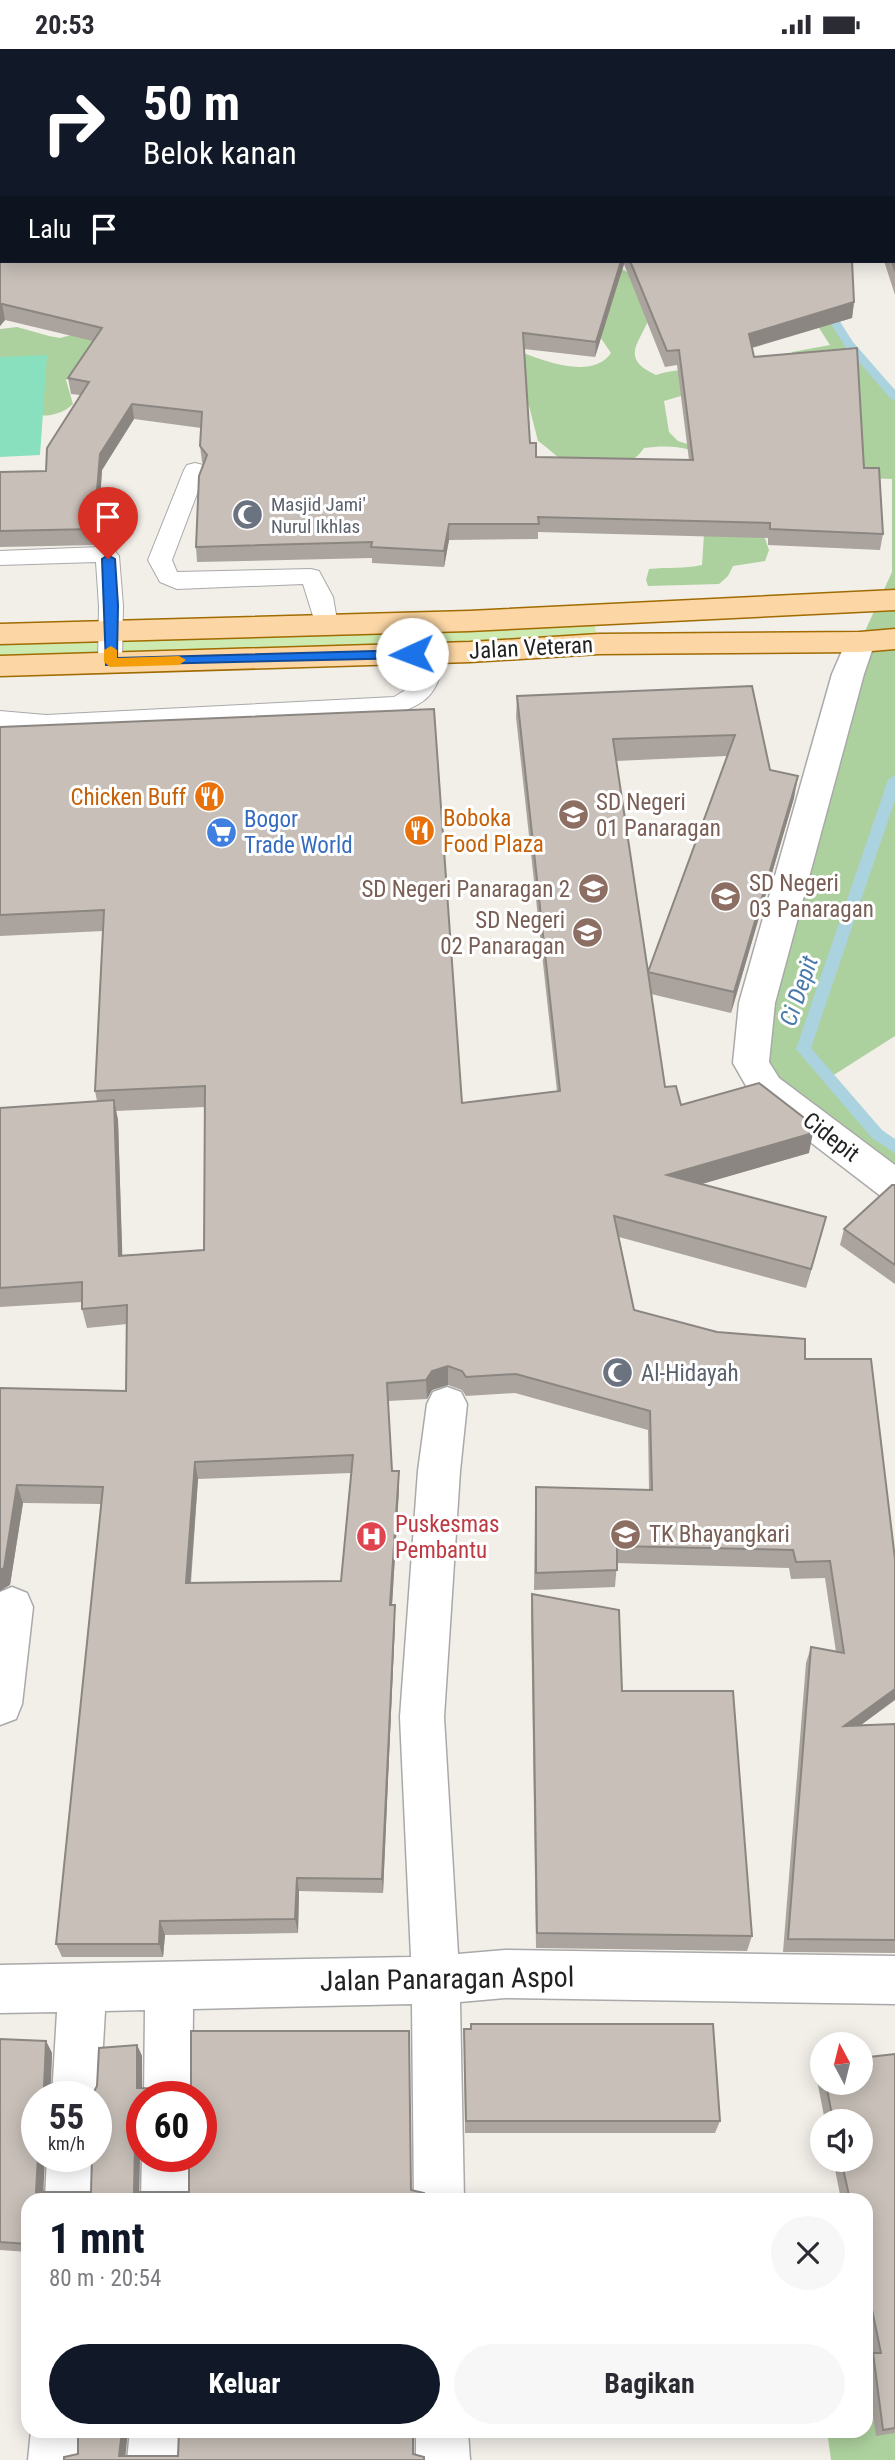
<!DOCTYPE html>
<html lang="id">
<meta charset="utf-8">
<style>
:root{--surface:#fff;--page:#f7f7f7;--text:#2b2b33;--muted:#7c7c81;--accent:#111827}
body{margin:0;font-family:"Roboto Condensed",sans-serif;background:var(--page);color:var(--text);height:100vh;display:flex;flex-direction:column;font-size:26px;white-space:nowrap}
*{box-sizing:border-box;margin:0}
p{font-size:23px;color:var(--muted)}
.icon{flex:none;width:38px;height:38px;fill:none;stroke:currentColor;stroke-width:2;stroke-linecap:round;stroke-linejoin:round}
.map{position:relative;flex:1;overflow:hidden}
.panel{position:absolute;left:21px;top:2144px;width:852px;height:245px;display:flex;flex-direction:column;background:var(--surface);border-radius:21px;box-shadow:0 4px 18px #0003}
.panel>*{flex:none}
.top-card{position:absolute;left:0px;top:0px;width:896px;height:214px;box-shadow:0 4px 18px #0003;background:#111827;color:#fff;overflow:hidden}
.needle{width:46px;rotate:353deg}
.controls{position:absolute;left:810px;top:1983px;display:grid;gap:14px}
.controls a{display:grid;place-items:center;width:63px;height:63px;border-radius:50%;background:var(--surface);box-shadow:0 4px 18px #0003;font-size:35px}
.speed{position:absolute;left:21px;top:2032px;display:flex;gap:14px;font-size:35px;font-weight:700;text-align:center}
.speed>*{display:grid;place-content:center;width:91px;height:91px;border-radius:50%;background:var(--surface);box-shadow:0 4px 18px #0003;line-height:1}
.speed small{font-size:18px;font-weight:400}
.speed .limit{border:10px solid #d22;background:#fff;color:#111}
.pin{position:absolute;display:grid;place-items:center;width:60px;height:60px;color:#fff;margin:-72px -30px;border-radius:50% 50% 50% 0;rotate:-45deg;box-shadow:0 0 7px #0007}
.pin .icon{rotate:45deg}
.me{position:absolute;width:77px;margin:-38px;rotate:268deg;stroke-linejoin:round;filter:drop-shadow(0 0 5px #0008)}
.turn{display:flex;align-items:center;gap:24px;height:147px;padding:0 28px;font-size:32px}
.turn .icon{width:91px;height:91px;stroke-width:2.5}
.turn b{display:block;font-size:49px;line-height:60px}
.then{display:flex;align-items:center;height:66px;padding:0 28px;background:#0003;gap:14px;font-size:26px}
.round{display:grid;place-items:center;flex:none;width:74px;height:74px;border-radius:37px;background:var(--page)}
.summary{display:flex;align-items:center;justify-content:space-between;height:119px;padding:0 28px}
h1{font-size:42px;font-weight:700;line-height:52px;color:var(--accent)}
.button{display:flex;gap:14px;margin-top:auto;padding:14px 28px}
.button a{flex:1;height:80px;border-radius:42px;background:var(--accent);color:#fff;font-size:28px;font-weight:700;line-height:80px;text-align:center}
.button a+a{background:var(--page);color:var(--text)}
.status{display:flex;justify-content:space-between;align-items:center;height:49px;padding:0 35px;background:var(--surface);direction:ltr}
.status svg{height:19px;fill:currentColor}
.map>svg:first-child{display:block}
.grass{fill:#cdebb0}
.forest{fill:#add19e}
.pitch{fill:#88e0be}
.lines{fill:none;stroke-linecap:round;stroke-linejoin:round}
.stream{fill:#aad3df;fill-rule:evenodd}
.service-casing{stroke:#a9a9a9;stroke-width:2}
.minor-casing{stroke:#a9a9a9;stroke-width:3}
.primary-casing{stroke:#a06b00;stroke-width:3}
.service{fill:#fff;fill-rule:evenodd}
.minor{fill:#fff;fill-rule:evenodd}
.primary{fill:#fcd6a4;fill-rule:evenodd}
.wall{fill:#aba49e;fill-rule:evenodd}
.shaded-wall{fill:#8b8681}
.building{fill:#c7bfb8;stroke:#8b8681;stroke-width:2;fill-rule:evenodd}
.route{fill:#1a73e8;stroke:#114b97;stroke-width:2}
.slow{fill:#f59e0b}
.labels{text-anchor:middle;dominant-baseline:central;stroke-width:6;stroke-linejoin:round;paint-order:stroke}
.far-worship-label{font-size:19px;fill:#5b616d;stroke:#fff;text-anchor:start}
.street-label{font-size:23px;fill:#222;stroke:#fff}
.food-label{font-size:23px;fill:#c56008;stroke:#fff;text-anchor:end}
.education-label{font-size:23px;fill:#785e54;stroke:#fff;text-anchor:start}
.shop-label{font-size:23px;fill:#366cbe;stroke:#fff;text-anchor:start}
.worship-label{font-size:23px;fill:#5b616d;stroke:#fff;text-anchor:start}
.health-label{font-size:23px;fill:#be3a42;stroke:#fff;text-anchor:start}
.water-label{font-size:24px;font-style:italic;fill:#4a7aab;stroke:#fff}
.near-street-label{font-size:28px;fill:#222;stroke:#fff}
</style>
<div class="status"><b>20:53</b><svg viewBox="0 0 49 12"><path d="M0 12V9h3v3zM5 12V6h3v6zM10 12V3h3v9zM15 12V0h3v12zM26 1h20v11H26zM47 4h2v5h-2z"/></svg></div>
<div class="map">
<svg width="895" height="2411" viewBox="0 0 895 2411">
<rect width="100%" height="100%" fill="#f2efe9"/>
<path class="grass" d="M 591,563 L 599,595 L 0,617 L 0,585 Z"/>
<g class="forest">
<path d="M 585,212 L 605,212 L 654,236 C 654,245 654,256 651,264 C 642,293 617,308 656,326 C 676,320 700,317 717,330 L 711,338 L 664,352 L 669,383 L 678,392 L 727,408 L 746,410 L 775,403 L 784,384 C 812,373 830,377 836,409 L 822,428 C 797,431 771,421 749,429 L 748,440 L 769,501 L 765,512 L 733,517 L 728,527 L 719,535 L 648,537 L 646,531 L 649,520 C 667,518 684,520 702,516 L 704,485 L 714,467 L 707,427 L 709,412 C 693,396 666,396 644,399 C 631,419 601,425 579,420 C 565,417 550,400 538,392 L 529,357 C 502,339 494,355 466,349 C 442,343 439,323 421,318 C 411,314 404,320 394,321 C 386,322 375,318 367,316 C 345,282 318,303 293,278 C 318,253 371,264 400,275 C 408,278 416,286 423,288 C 437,292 457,284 471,286 C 506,291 584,342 611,304 L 600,288 L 604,279 L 602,275 C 610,258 604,243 613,226 L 587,223 L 589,215 Z"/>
<path d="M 776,212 L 836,274 L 856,303 L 895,348 L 895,987 L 829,1029 L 877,1085 L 895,1098 L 895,1137 L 766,1039 L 757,954 L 860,593 L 892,523 L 892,430 L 862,429 L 818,340 L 792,303 L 830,296 Z"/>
<path d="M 17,278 L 49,287 L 60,289 L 71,286 L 94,291 L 66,331 L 73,355 C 63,365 48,368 35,366 L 0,315 L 0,280 Z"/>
<path d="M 866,2275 L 895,2378 L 895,2411 L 831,2411 L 827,2382 L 866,2382 Z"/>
</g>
<path class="pitch" d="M 47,306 L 40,406 L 0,408 L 0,308 Z"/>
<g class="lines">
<g class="stream">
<path d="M 820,254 L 828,254 L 853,293 L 895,341 L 895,351 L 891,350 L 845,297 L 819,256 Z"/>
<path d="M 895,726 L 895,751 L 811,999 L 882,1081 L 895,1090 L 895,1104 L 872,1089 L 796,1000 L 888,731 Z"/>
</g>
<defs>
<g id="service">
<path d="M 195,414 L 203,416 L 206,421 L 172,511 L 177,523 L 311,520 L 319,522 L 333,548 L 338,577 L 334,583 L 326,585 L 318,583 L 303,535 L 177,540 L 160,533 L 148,511 L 184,421 L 187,416 Z"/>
<path d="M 100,498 L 115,502 L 119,507 L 123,557 L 122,613 L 119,619 L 110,621 L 101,619 L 98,613 L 99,557 L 96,513 L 0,516 L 0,502 Z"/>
<path d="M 434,596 L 442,598 L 446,604 C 438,639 433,654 396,664 L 46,682 L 0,678 L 0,662 L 46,666 L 394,648 L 412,637 L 426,598 Z"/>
</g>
<g id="minor">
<path d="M 860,583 L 871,586 L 875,593 L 864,625 L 775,954 L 769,1013 L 779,1029 L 895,1116 L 895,1152 L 882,1148 L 753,1049 L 733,1014 L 739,954 L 832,625 L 849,586 Z"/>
<path d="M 447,1338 L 461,1343 L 467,1355 L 460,1422 L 444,1668 L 458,1905 L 505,1901 L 895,1907 L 895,1955 L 505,1949 L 460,1953 L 464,2151 L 414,2151 L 412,1955 L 193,1960 L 192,2048 L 144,2048 L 145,1961 L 105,1962 L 100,2048 L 96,2058 L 96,2048 L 52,2048 L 57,1963 L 0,1964 L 0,1916 L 411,1908 L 400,1668 L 418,1422 L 427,1355 L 433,1343 Z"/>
<path d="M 12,1538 L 27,1544 L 33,1558 L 22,1655 L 16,1670 L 0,1676 L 0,1543 Z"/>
<path d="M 96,2106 L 97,2107 L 95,2151 L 45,2151 L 47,2107 Z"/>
<path d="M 142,2107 L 192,2107 L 191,2151 L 141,2151 Z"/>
<path d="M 31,2382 L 83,2382 L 82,2411 L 28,2411 Z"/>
<path d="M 130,2382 L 182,2382 L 181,2411 L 127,2411 Z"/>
<path d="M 416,2382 L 468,2382 L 470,2411 L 416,2411 Z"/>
</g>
<g id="primary">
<path d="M 895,541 L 895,561 L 469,582 L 0,595 L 0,575 L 469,562 Z"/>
<path d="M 895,580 L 895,600 L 860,603 L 599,605 L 470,613 L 0,627 L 0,607 L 470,593 L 599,585 L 860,583 Z"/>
</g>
</defs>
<use href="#service" class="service-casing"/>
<use href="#minor" class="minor-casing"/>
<use href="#primary" class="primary-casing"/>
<use href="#service" class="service"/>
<use href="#minor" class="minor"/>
<use href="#primary" class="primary"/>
</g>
<g class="wall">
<path d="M 0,0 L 895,0 L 895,148 L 894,2 L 2,212 L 852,212 L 854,253 L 852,269 L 752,299 L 754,308 L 864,419 L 883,485 L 880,501 L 768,496 L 768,489 L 538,483 L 538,490 L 449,491 L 444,518 L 372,514 L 372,509 L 197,513 L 196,498 L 203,415 L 202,413 L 200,397 L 201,379 L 134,370 L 102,421 L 97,496 L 0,498 L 0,423 L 46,422 L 80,346 L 71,345 L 68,329 L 93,292 L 5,271 L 0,277 ZM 624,215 L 665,318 L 677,316 L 689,411 L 536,408 L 530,394 L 524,300 L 595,308 Z"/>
<path d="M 895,151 L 895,246 L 884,212 L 894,212 Z"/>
<path d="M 752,637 L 770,721 L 794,749 L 731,964 L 651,945 L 665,1038 L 681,1056 L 809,1104 L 701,1135 L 826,1168 L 821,1187 L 806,1239 L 619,1188 L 634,1261 L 805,1310 L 860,1676 L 895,1675 L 895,1904 L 783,1903 L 806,1614 L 811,1598 L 836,1603 L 825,1529 L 791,1530 L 789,1519 L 617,1514 L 615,1538 L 534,1541 L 535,1456 L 536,1438 L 649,1441 L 648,1381 L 515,1344 L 466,1347 L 462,1341 L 448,1336 L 432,1341 L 427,1350 L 388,1352 L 392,1422 L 399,1440 L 392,1556 L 395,1556 L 395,1573 L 383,1844 L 299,1842 L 298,1884 L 165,1886 L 163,1908 L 62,1908 L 56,1895 L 101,1455 L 23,1454 L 10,1536 L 0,1339 L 126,1342 L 127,1275 L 87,1279 L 82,1260 L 82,1253 L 0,1258 L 0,1059 L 97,1052 L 95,1042 L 103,882 L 0,887 L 0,678 L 462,1054 L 557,1042 L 516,668 L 517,647 ZM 727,707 L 648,923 L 616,712 ZM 205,1058 L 204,1201 L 122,1206 L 118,1071 L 116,1062 ZM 351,1424 L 341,1532 L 191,1534 L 198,1430 Z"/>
<path d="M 895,1136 L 895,1235 L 840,1196 L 844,1180 Z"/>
<path d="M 532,1545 L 622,1642 L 752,1887 L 747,1902 L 536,1899 L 531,1564 Z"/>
<path d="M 464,1980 L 720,2072 L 715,2084 L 465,2084 Z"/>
<path d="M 0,1990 L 46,1992 L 52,2004 L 51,2039 L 88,2040 L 91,2047 L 137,1996 L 142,2007 L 142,2039 L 411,2141 L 28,2151 L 28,2203 L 0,2201 ZM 37,2048 L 96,2048 L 91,2143 L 44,2143 L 37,2107 ZM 142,2048 L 201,2107 L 189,2143 L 139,2143 L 140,2105 L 142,2105 Z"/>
<path d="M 895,2005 L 895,2384 L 876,2387 L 866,2317 L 866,2311 L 872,2304 L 866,2275 L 866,2151 L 841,2151 L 833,2110 L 861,2110 L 861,2072 L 825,2072 L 816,2026 L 822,2014 L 822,2034 L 861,2034 Z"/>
</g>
<g class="shaded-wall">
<path d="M 621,212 L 624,212 L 624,215 L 595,308 L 596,293 Z"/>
<path d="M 854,253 L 852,269 L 747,300 L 749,285 Z"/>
<path d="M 2,255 L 5,271 L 0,277 L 0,258 Z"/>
<path d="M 132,355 L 134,370 L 102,421 L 97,496 L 94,480 L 100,405 Z"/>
<path d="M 449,475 L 449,491 L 444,518 L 444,502 Z"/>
<path d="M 798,727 L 794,749 L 731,964 L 734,943 Z"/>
<path d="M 114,1051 L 118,1071 L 123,1226 L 119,1207 Z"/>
<path d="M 813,1084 L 809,1104 L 664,1146 L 667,1126 Z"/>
<path d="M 826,1168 L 821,1187 L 806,1239 L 811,1220 Z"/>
<path d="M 448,1317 L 448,1336 L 432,1341 L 427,1350 L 426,1331 L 432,1322 Z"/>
<path d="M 195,1413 L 198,1430 L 189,1551 L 186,1534 Z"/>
<path d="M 399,1422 L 399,1440 L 391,1573 L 390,1556 Z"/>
<path d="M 17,1436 L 23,1454 L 10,1536 L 0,1542 L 0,1521 Z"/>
<path d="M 395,1556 L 395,1573 L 383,1844 L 382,1830 Z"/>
<path d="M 895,1640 L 895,1651 L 838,1693 L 844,1677 Z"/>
<path d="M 297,1829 L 299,1842 L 298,1884 L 295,1870 Z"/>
<path d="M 160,1872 L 165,1886 L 163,1908 L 159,1895 Z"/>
<path d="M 46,1992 L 52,2004 L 50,2048 L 44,2039 Z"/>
<path d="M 137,1996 L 142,2007 L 142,2048 L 137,2039 Z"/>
<path d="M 135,2095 L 140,2105 L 139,2151 L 134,2143 Z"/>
<path d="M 38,2107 L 45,2107 L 43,2151 L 36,2143 Z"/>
<path d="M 122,2382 L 128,2382 L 125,2411 L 119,2407 Z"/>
</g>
<g class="building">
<path d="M 0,0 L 895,0 L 894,134 L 894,2 L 2,2 L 2,212 L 621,212 L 596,293 L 523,284 L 530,394 L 536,394 L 536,408 L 693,411 L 679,301 L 667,302 L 630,212 L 852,212 L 854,253 L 749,285 L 754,308 L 857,299 L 864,419 L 879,419 L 883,485 L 770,480 L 770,474 L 538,468 L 539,475 L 449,475 L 444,502 L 371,498 L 372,493 L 196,498 L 199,427 L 207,406 L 200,397 L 202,363 L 132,355 L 100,405 L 94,480 L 0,482 L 0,423 L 46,422 L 47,399 L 89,333 L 68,329 L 102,279 L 2,255 L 0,258 Z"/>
<path d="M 894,151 L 895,151 L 895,222 L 892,212 L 894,212 Z"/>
<path d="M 752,637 L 770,721 L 798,727 L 734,943 L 648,923 L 665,1038 L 676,1037 L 681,1056 L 759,1034 L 803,1068 L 813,1084 L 667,1126 L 826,1168 L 811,1220 L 614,1167 L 634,1261 L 717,1283 L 805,1290 L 805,1310 L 871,1310 L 895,1510 L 895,1640 L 844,1677 L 895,1675 L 895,1891 L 788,1890 L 811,1598 L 844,1604 L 830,1512 L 796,1513 L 793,1501 L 617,1497 L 617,1521 L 536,1524 L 536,1438 L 652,1441 L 650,1362 L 516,1325 L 466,1328 L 462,1322 L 448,1317 L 432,1322 L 426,1331 L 387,1334 L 392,1422 L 399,1422 L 390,1556 L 395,1556 L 382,1830 L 297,1829 L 295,1870 L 160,1872 L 159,1895 L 56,1895 L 103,1438 L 17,1436 L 4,1519 L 0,1521 L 0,1339 L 126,1342 L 127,1256 L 82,1260 L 82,1233 L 0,1239 L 0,1059 L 114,1051 L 119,1207 L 204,1201 L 205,1037 L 95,1042 L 104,861 L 0,866 L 0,678 L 434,660 L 462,1054 L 560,1042 L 517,647 ZM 735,686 L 648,923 L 613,690 ZM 353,1406 L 341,1532 L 186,1534 L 195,1413 Z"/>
<path d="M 892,1136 L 895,1136 L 895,1216 L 844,1180 Z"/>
<path d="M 532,1545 L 619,1561 L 622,1642 L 733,1642 L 752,1887 L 537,1884 Z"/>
<path d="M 471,1975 L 713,1975 L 720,2072 L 466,2072 L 464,1980 L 471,1980 Z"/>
<path d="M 191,1982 L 409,1982 L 411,2141 L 424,2144 L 424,2151 L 28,2151 L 28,2195 L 0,2193 L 0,1990 L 46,1992 L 44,2039 L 88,2040 L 89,2048 L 37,2048 L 37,2107 L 38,2107 L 36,2143 L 91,2143 L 92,2107 L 96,2107 L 96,2048 L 91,2048 L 97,2037 L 99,1999 L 137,1996 L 137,2039 L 188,2040 L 191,2037 ZM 142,2048 L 201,2048 L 201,2107 L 189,2107 L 189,2143 L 134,2143 L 135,2095 L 142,2095 Z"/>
<path d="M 895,2005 L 895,2379 L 883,2381 L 873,2304 L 881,2304 L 866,2232 L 866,2151 L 850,2151 L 841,2110 L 861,2110 L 861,2072 L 833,2072 L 826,2034 L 861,2034 L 861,2009 Z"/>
<path d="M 78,2382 L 122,2382 L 119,2407 L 178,2407 L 179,2382 L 413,2382 L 413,2405 L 424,2408 L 424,2411 L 64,2411 L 64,2408 L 78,2405 Z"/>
</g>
<path class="route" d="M 108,506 L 115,510 L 118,556 L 117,609 L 412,601 L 418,605 L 412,609 L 106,616 L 102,510 Z"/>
<path class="slow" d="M 111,597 L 117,601 L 117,609 L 179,607 L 186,611 L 179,616 L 110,618 L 104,613 L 104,601 Z"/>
<defs>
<symbol id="mosque-disc" viewBox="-11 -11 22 22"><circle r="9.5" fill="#6b7280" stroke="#fff"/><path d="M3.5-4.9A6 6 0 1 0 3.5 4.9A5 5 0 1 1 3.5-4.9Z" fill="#fff"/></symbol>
<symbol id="restaurant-disc" viewBox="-11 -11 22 22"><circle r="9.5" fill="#e8710a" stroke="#fff"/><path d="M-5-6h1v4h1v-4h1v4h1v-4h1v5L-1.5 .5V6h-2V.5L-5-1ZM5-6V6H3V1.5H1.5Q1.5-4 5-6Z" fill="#fff"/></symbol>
<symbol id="school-disc" viewBox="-11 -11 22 22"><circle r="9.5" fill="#8d6e63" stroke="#fff"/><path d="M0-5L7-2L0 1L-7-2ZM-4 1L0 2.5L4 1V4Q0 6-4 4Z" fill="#fff"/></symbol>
<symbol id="supermarket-disc" viewBox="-11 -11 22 22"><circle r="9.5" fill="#3f7fe0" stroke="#fff"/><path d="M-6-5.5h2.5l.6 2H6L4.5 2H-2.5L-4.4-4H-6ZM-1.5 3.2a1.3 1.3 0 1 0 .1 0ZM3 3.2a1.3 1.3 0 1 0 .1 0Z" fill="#fff"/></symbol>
<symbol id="hospital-disc" viewBox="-11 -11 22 22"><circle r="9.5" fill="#e0444e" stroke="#fff"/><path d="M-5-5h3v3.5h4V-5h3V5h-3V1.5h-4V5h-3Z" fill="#fff"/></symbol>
</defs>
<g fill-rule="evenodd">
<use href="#mosque-disc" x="230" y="448" width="35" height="35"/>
<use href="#restaurant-disc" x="192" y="730" width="35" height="35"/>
<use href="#school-disc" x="556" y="748" width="35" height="35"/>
<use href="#restaurant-disc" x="402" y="764" width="35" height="35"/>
<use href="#supermarket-disc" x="204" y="766" width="35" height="35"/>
<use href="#school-disc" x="576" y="822" width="35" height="35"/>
<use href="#school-disc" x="708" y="830" width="35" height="35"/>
<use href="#school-disc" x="570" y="866" width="35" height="35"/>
<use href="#mosque-disc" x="600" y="1306" width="35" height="35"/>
<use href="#school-disc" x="608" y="1468" width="35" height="35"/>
<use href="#hospital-disc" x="354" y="1470" width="35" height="35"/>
</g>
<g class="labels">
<g class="far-worship-label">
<text x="271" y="455">Masjid Jami'<tspan x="271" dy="22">Nurul Ikhlas</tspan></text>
</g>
<g class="street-label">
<text transform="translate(531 599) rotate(-3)">Jalan Veteran</text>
<text transform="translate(831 1088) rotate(38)">Cidepit</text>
</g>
<g class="food-label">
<text x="186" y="748">Chicken Buff</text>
<text x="443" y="769" text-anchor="start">Boboka<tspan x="443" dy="26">Food Plaza</tspan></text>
</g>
<g class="education-label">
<text x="596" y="753">SD Negeri<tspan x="596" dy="26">01 Panaragan</tspan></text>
<text x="749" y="834">SD Negeri<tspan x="749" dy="26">03 Panaragan</tspan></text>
<text x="570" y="840" text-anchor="end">SD Negeri Panaragan 2</text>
<text x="565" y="871" text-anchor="end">SD Negeri<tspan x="565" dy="26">02 Panaragan</tspan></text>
<text x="649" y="1485">TK Bhayangkari</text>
</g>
<g class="shop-label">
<text x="244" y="770">Bogor<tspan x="244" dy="26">Trade World</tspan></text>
</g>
<g class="worship-label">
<text x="641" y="1324">Al-Hidayah</text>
</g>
<g class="health-label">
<text x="395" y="1475">Puskesmas<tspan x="395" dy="26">Pembantu</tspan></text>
</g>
<g class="water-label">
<text transform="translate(799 942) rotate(-71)">Ci Depit</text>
</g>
<g class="near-street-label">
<text transform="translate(447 1930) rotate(-1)">Jalan Panaragan Aspol</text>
</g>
</g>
</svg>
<div class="controls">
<a><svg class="needle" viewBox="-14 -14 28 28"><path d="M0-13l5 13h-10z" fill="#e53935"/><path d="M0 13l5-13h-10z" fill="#7c7c81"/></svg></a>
<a><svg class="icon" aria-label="sound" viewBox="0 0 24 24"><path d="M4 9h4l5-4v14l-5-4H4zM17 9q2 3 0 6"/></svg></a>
</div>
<div class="speed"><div>55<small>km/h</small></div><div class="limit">60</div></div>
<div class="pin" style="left:108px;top:510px;background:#d93025"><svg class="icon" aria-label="arrive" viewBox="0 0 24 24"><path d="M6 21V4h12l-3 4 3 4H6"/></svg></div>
<svg class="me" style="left:412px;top:605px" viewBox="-20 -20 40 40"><circle r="19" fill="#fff"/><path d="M0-13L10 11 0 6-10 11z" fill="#1a73e8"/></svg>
<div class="top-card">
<div class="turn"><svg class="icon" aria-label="right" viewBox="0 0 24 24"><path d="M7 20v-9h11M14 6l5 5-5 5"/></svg><div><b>50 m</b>Belok kanan</div></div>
<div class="then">Lalu<svg class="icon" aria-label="arrive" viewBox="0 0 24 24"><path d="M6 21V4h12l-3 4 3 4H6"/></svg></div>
</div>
<section class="panel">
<div class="summary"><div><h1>1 mnt</h1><p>80 m · 20:54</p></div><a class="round"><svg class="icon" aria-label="close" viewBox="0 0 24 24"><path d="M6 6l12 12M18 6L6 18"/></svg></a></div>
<div class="button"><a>Keluar</a><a>Bagikan</a></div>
</section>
</div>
